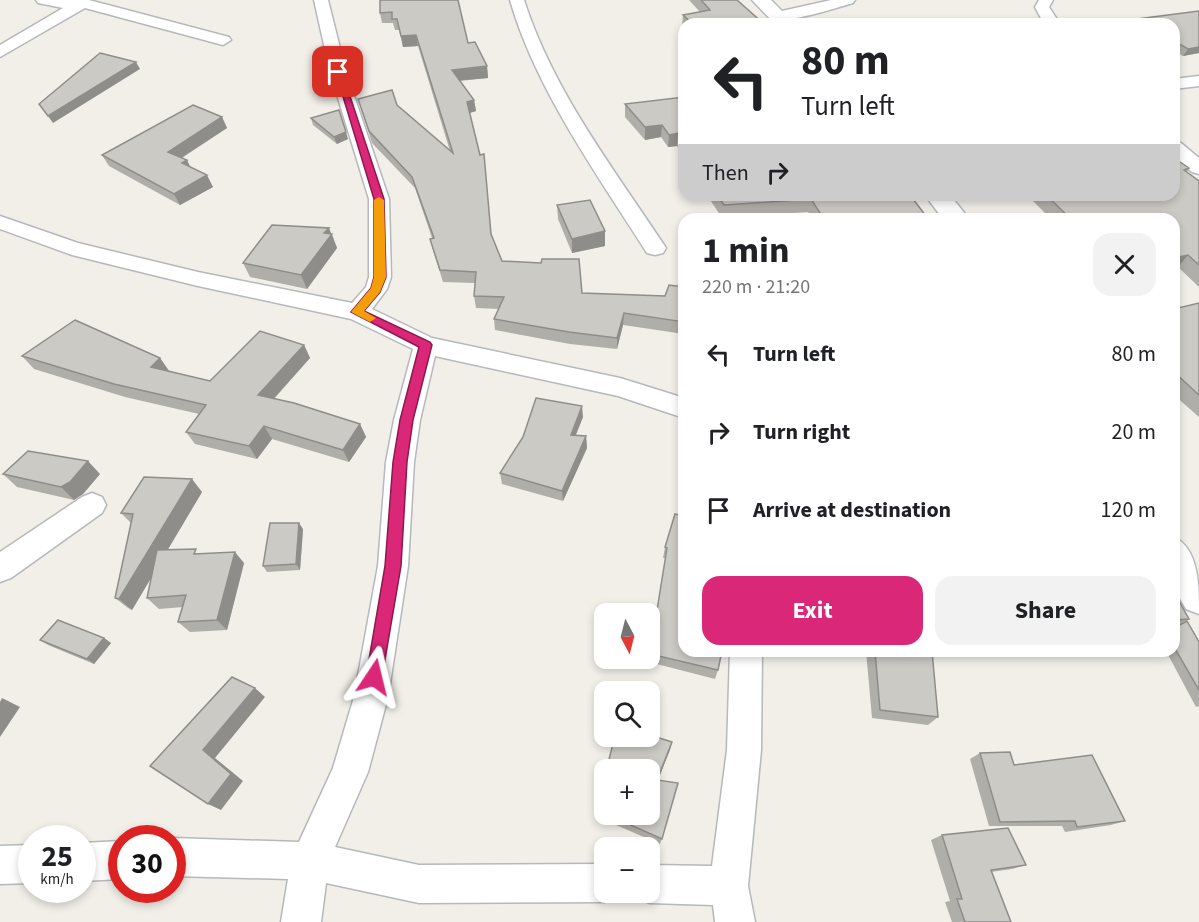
<!DOCTYPE html>
<meta charset="utf-8">
<style>
:root{--surface:#fff;--page:#f2f2f2;--text:#202124;--muted:#757577;--accent:#db2777}
body{margin:0;font-family:"Source Sans 3",sans-serif;background:var(--page);color:var(--text);height:100vh;display:flex;flex-direction:column;font-size:22px;white-space:nowrap}
*{box-sizing:border-box;margin:0}
p{font-size:20px;color:var(--muted)}
.icon{flex:none;width:33px;height:33px;fill:none;stroke:currentColor;stroke-width:2;stroke-linecap:round;stroke-linejoin:round}
.map{position:relative;flex:1;overflow:hidden}
.sheet{position:absolute;left:678px;top:213px;width:502px;height:444px;display:flex;flex-direction:column;background:var(--surface);border-radius:18px;box-shadow:0 3px 9px #0003}
.sheet>*{flex:none}
.guide{position:absolute;left:678px;top:18px;width:502px;height:183px;border-radius:18px;box-shadow:0 3px 9px #0003;background:#fff;color:var(--text);overflow:hidden}
.needle{width:39px;rotate:173deg}
.fabs{position:absolute;left:594px;top:603px;display:grid;gap:12px}
.fabs a{display:grid;place-items:center;width:66px;height:66px;border-radius:12px;background:var(--surface);box-shadow:0 3px 9px #0003;font-size:30px}
.speed{position:absolute;left:18px;top:825px;display:flex;gap:12px;font-size:30px;font-weight:700;text-align:center}
.speed>*{display:grid;place-content:center;width:78px;height:78px;border-radius:50%;background:var(--surface);box-shadow:0 3px 9px #0003;line-height:1}
.speed small{font-size:15px;font-weight:400}
.speed .limit{border:9px solid #d22;background:#fff;color:#111}
.pin{position:absolute;display:grid;place-items:center;width:51px;height:51px;color:#fff;margin:-26px;border-radius:12px;box-shadow:0 3px 9px #0006}
.me{position:absolute;width:66px;margin:-33px;rotate:10deg;stroke-linejoin:round;filter:drop-shadow(0 0 4px #0008)}
.turn{display:flex;align-items:center;gap:21px;height:126px;padding:0 24px;font-size:27px}
.turn .icon{width:78px;height:78px;stroke-width:2.5}
.turn b{display:block;font-size:42px;line-height:51px}
.then{display:flex;align-items:center;height:57px;padding:0 24px;background:#0003;gap:12px;font-size:22px}
.round{display:grid;place-items:center;flex:none;width:63px;height:63px;border-radius:18px;background:var(--page)}
.head{display:flex;align-items:center;justify-content:space-between;height:102px;padding:0 24px}
h1{font-size:36px;font-weight:700;line-height:45px}
.cta{display:flex;gap:12px;margin-top:auto;padding:12px 24px}
.cta a{flex:1;height:69px;border-radius:18px;background:var(--accent);color:#fff;font-size:24px;font-weight:700;line-height:69px;text-align:center}
.cta a+a{background:var(--page);color:var(--text)}
ul{padding:0;list-style:none}
li{display:flex;align-items:center;gap:18px;height:78px;padding:0 24px}
li div{flex:1}
li b{display:block;font-size:22px}
li em{font-style:normal}
.map>svg:first-child{display:block}
.lines{fill:none;stroke-linecap:round;stroke-linejoin:round}
.street-casing{stroke:#b5b8bc;stroke-width:3}
.secondary-casing{stroke:#b6babf;stroke-width:3}
.street{fill:#fff;fill-rule:evenodd}
.secondary{fill:#fff;fill-rule:evenodd}
.wall{fill:#afaea9}
.shaded-wall{fill:#8f8d8a}
.building{fill:#cccac5;stroke:#8f8d8a;stroke-width:1.5}
.route{fill:#db2777;stroke:#8e194d;stroke-width:1.5}
.slow{fill:#f59e0b}
</style>
<div class="map">
<svg width="1199" height="922" viewBox="0 0 1199 922">
<rect width="100%" height="100%" fill="#f1efe8"/>
<g class="lines">
<defs>
<g id="street">
<path d="M 36,0 L 89,0 L 229,37 L 231,40 L 223,45 L 85,8 L 0,57 L 0,45 L 63,8 L 38,3 Z"/>
<path d="M 314,0 L 328,0 L 346,72 L 389,199 L 391,277 L 387,289 L 372,309 L 432,338 L 620,378 L 684,398 L 684,418 L 618,396 L 435,356 L 420,420 L 414,462 L 408,566 L 388,697 L 368,772 L 335,847 L 419,865 L 604,864 L 604,892 L 619,892 L 618,897 L 604,902 L 419,903 L 326,883 L 321,922 L 281,922 L 288,879 L 172,876 L 172,838 L 299,842 L 333,768 L 354,697 L 378,566 L 386,462 L 394,420 L 413,349 L 351,319 L 198,286 L 72,255 L 0,229 L 0,216 L 78,243 L 198,272 L 352,303 L 366,287 L 369,277 L 369,199 L 330,72 Z"/>
<path d="M 510,0 L 524,0 C 553,91 614,169 666,248 L 663,253 L 655,255 L 647,253 C 598,176 535,88 510,0 Z"/>
<path d="M 831,0 L 855,0 L 853,3 C 838,7 781,27 770,16 L 773,13 Z"/>
<path d="M 1039,0 L 1053,0 L 1049,7 L 1060,24 L 1044,24 L 1035,7 Z"/>
<path d="M 1199,76 L 1199,86 L 1174,89 L 1174,79 Z"/>
<path d="M 1174,142 L 1181,143 L 1199,158 L 1199,174 L 1192,172 L 1174,157 Z"/>
<path d="M 92,493 L 102,497 L 106,505 L 102,513 L 11,578 L 0,582 L 0,552 L 82,497 Z"/>
<path d="M 730,651 L 762,651 L 761,750 L 748,886 L 755,922 L 715,922 L 713,905 L 650,903 L 636,898 L 634,892 L 650,892 L 650,865 L 712,866 L 727,750 Z"/>
<path d="M 122,841 L 122,879 L 82,881 L 82,843 Z"/>
<path d="M 32,845 L 32,883 L 0,884 L 0,846 Z"/>
</g>
<g id="secondary">
<path d="M 752,0 L 771,0 L 795,24 L 775,24 Z"/>
<path d="M 925,195 L 950,195 L 969,219 L 943,219 Z"/>
<path d="M 1174,537 C 1199,549 1199,586 1199,614 L 1186,609 L 1174,588 Z"/>
</g>
</defs>
<use href="#street" class="street-casing"/>
<use href="#secondary" class="secondary-casing"/>
<use href="#street" class="street"/>
<use href="#secondary" class="secondary"/>
</g>
<g class="wall">
<path d="M 380,0 L 468,43 L 487,66 L 488,78 L 460,81 L 474,100 L 476,111 L 470,113 L 480,155 L 485,166 L 491,236 L 502,261 L 582,293 L 665,296 L 684,287 L 684,334 L 623,325 L 617,349 L 570,344 L 495,330 L 494,319 L 499,309 L 476,308 L 474,296 L 475,283 L 443,282 L 433,250 L 430,239 L 432,238 L 415,188 L 372,143 L 358,99 L 397,105 L 450,151 L 418,46 L 403,47 L 399,30 L 395,30 L 393,23 L 382,23 L 380,13 Z"/>
<path d="M 689,0 L 737,0 L 764,24 L 684,24 L 684,29 L 682,27 L 683,15 L 700,12 Z"/>
<path d="M 1199,11 L 1199,53 L 1183,56 L 1174,51 L 1174,24 L 1135,24 L 1137,19 Z"/>
<path d="M 684,97 L 684,159 L 677,146 L 668,147 L 661,137 L 645,140 L 625,117 L 625,104 Z"/>
<path d="M 222,117 L 227,128 L 182,158 L 187,160 L 190,167 L 213,187 L 180,205 L 109,166 L 102,155 Z"/>
<path d="M 311,118 L 348,139 L 337,144 L 313,125 Z"/>
<path d="M 1174,158 L 1189,168 L 1187,172 L 1199,181 L 1199,287 L 1178,267 L 1174,268 L 1174,219 L 1051,219 L 1027,195 L 1174,195 Z"/>
<path d="M 707,195 L 910,195 L 925,219 L 812,219 L 808,212 L 722,218 Z"/>
<path d="M 557,205 L 605,246 L 572,253 L 558,219 Z"/>
<path d="M 331,234 L 332,234 L 337,248 L 307,289 L 250,277 L 243,263 Z"/>
<path d="M 1199,303 L 1199,417 L 1174,395 L 1174,309 Z"/>
<path d="M 304,345 L 310,358 L 274,399 L 360,424 L 366,437 L 349,462 L 272,439 L 257,459 L 195,444 L 186,432 L 199,414 L 125,397 L 34,369 L 22,356 L 160,358 L 169,371 L 210,381 Z"/>
<path d="M 583,417 L 576,435 L 586,436 L 587,448 L 563,501 L 502,484 L 500,473 Z"/>
<path d="M 3,474 L 100,474 L 83,494 L 74,500 L 17,487 Z"/>
<path d="M 202,492 L 168,549 L 200,554 L 244,563 L 227,630 L 190,632 L 178,622 L 183,607 L 159,609 L 147,598 L 151,578 L 132,610 L 128,608 L 115,598 L 131,523 L 121,513 Z"/>
<path d="M 675,514 L 684,651 L 718,670 L 715,679 L 649,662 L 666,558 L 663,558 L 665,547 Z"/>
<path d="M 303,529 L 300,570 L 267,572 L 263,566 Z"/>
<path d="M 1174,592 L 1189,619 L 1174,628 Z"/>
<path d="M 1174,628 L 1199,642 L 1199,706 L 1196,707 L 1166,651 L 1174,651 Z"/>
<path d="M 104,638 L 111,643 L 94,664 L 48,645 L 40,640 Z"/>
<path d="M 866,651 L 932,651 L 938,717 L 928,725 L 872,718 Z"/>
<path d="M 672,742 L 658,780 L 662,839 L 660,844 L 616,825 L 617,819 L 650,770 L 607,770 L 607,767 Z"/>
<path d="M 980,753 L 1014,765 L 1125,821 L 1111,825 L 1065,832 L 1062,826 L 989,826 L 970,759 Z"/>
<path d="M 942,835 L 1026,865 L 1012,869 L 991,872 L 1011,922 L 952,922 L 945,902 L 950,901 L 931,840 Z"/>
</g>
<g class="shaded-wall">
<path d="M 416,35 L 418,46 L 403,47 L 401,36 Z"/>
<path d="M 1199,47 L 1199,53 L 1183,56 L 1188,49 Z"/>
<path d="M 136,62 L 140,69 L 53,123 L 48,116 Z"/>
<path d="M 487,66 L 488,78 L 453,81 L 452,70 Z"/>
<path d="M 474,100 L 476,111 L 469,113 L 467,102 Z"/>
<path d="M 222,117 L 227,128 L 173,163 L 168,152 Z"/>
<path d="M 662,125 L 661,137 L 645,140 L 645,127 Z"/>
<path d="M 346,132 L 348,139 L 337,144 L 334,137 Z"/>
<path d="M 678,133 L 677,146 L 668,147 L 669,135 Z"/>
<path d="M 187,160 L 192,171 L 182,163 Z"/>
<path d="M 207,175 L 213,187 L 180,205 L 174,194 Z"/>
<path d="M 926,216 L 925,219 L 901,219 Z"/>
<path d="M 329,228 L 337,248 L 307,289 L 301,275 L 324,233 Z"/>
<path d="M 605,231 L 605,246 L 572,253 L 572,239 Z"/>
<path d="M 1188,255 L 1178,267 L 1174,268 L 1174,258 Z"/>
<path d="M 624,313 L 623,325 L 617,349 L 617,338 Z"/>
<path d="M 304,345 L 310,358 L 265,408 L 258,395 Z"/>
<path d="M 160,358 L 169,371 L 151,367 Z"/>
<path d="M 582,406 L 583,417 L 571,446 L 571,435 Z"/>
<path d="M 360,424 L 366,437 L 349,462 L 343,450 Z"/>
<path d="M 264,426 L 272,439 L 257,459 L 249,446 Z"/>
<path d="M 586,436 L 587,448 L 563,501 L 562,491 Z"/>
<path d="M 88,461 L 100,474 L 83,494 L 74,500 L 61,487 Z"/>
<path d="M 192,479 L 202,492 L 132,610 L 119,599 Z"/>
<path d="M 299,523 L 303,529 L 300,570 L 296,564 Z"/>
<path d="M 235,552 L 244,563 L 227,630 L 217,620 Z"/>
<path d="M 104,638 L 111,643 L 94,664 L 87,659 Z"/>
<path d="M 255,688 L 265,697 L 215,758 L 243,781 L 221,810 L 208,804 L 203,750 Z"/>
<path d="M 2,698 L 20,707 L 0,737 L 0,702 Z"/>
<path d="M 672,742 L 670,750 L 655,787 L 657,780 Z"/>
</g>
<g class="building">
<path d="M 380,0 L 458,0 L 468,43 L 475,42 L 487,66 L 452,70 L 474,100 L 467,102 L 480,155 L 484,154 L 491,234 L 502,261 L 541,263 L 542,259 L 579,259 L 582,293 L 665,296 L 669,285 L 684,287 L 684,322 L 624,313 L 617,338 L 569,332 L 494,319 L 504,297 L 474,296 L 476,272 L 440,270 L 430,239 L 434,238 L 412,177 L 369,131 L 358,99 L 392,90 L 397,105 L 453,153 L 416,35 L 401,36 L 397,19 L 392,19 L 392,12 L 380,13 Z"/>
<path d="M 701,0 L 737,0 L 764,24 L 693,24 L 683,15 L 710,10 Z"/>
<path d="M 1199,11 L 1199,47 L 1188,49 L 1174,41 L 1174,24 L 1146,24 L 1137,19 Z"/>
<path d="M 100,53 L 136,62 L 48,116 L 39,104 Z"/>
<path d="M 684,97 L 684,144 L 678,133 L 669,135 L 662,125 L 645,127 L 625,104 Z"/>
<path d="M 193,105 L 222,117 L 168,152 L 187,160 L 182,163 L 207,175 L 174,194 L 102,155 Z"/>
<path d="M 339,110 L 346,132 L 334,137 L 311,118 Z"/>
<path d="M 1174,158 L 1189,168 L 1184,170 L 1199,181 L 1199,265 L 1188,255 L 1174,258 L 1174,219 L 1071,219 L 1046,195 L 1174,195 Z"/>
<path d="M 717,195 L 910,195 L 926,216 L 901,219 L 824,219 L 811,199 L 724,205 Z"/>
<path d="M 590,200 L 605,231 L 572,239 L 557,205 Z"/>
<path d="M 272,225 L 329,228 L 324,233 L 332,234 L 301,275 L 243,263 Z"/>
<path d="M 1199,303 L 1199,395 L 1174,372 L 1174,309 Z"/>
<path d="M 75,320 L 160,358 L 151,367 L 210,381 L 260,331 L 304,345 L 258,395 L 294,403 L 360,424 L 343,450 L 264,426 L 249,446 L 186,432 L 206,405 L 114,384 L 22,356 Z"/>
<path d="M 536,398 L 582,406 L 571,435 L 586,436 L 562,491 L 500,473 L 523,437 Z"/>
<path d="M 28,451 L 88,461 L 70,482 L 61,487 L 3,474 Z"/>
<path d="M 144,477 L 192,479 L 119,599 L 115,598 L 133,514 L 121,513 Z"/>
<path d="M 675,514 L 684,516 L 684,651 L 722,651 L 718,670 L 650,654 L 667,548 L 665,547 Z"/>
<path d="M 270,523 L 299,523 L 296,564 L 263,566 Z"/>
<path d="M 196,549 L 194,554 L 235,552 L 217,620 L 178,622 L 186,595 L 147,598 L 157,550 Z"/>
<path d="M 1174,592 L 1189,619 L 1174,620 Z"/>
<path d="M 58,620 L 104,638 L 87,659 L 40,640 Z"/>
<path d="M 1187,621 L 1199,642 L 1199,690 L 1174,647 L 1174,628 Z"/>
<path d="M 875,651 L 932,651 L 938,717 L 880,710 Z"/>
<path d="M 232,677 L 255,688 L 203,750 L 231,774 L 208,804 L 150,766 Z"/>
<path d="M 650,735 L 672,742 L 657,780 L 678,783 L 662,839 L 617,819 L 618,814 L 650,814 L 650,770 L 613,770 L 607,767 L 615,736 L 650,736 Z"/>
<path d="M 1010,752 L 1014,765 L 1092,755 L 1125,821 L 1077,827 L 1075,821 L 1000,822 L 980,753 Z"/>
<path d="M 1008,828 L 1026,865 L 991,870 L 1011,922 L 965,922 L 957,899 L 962,899 L 942,835 Z"/>
</g>
<path class="route" d="M 335,70 L 342,72 L 384,199 L 386,277 L 380,292 L 364,311 L 430,342 L 432,345 L 413,420 L 407,462 L 401,566 L 382,677 L 380,683 L 374,686 L 368,683 L 366,677 L 385,566 L 393,462 L 400,420 L 419,347 L 351,312 L 371,288 L 374,277 L 374,199 Z"/>
<path class="slow" d="M 379,197 L 384,200 L 386,277 L 380,292 L 364,311 L 376,318 L 370,322 L 351,312 L 371,288 L 374,277 L 374,200 Z"/>
</svg>
<div class="fabs">
<a><svg class="needle" viewBox="-14 -14 28 28"><path d="M0-13l5 13h-10z" fill="#e53935"/><path d="M0 13l5-13h-10z" fill="#757577"/></svg></a>
<a><svg class="icon" aria-label="search" viewBox="0 0 24 24"><circle cx="10" cy="10" r="6"/><path d="M15 15l6 6"/></svg></a>
<a>+</a>
<a>−</a>
</div>
<div class="speed"><div>25<small>km/h</small></div><div class="limit">30</div></div>
<div class="pin" style="left:338px;top:72px;background:#d93025"><svg class="icon" aria-label="arrive" viewBox="0 0 24 24"><path d="M6 21V4h12l-3 4 3 4H6"/></svg></div>
<svg class="me" style="left:374px;top:677px" viewBox="-20 -20 40 40"><path d="M0-17L14 15 0 8-14 15z" fill="#db2777" stroke="#fff" stroke-width="4"/></svg>
<div class="guide">
<div class="turn"><svg class="icon" aria-label="left" viewBox="0 0 24 24"><path d="M17 20v-9H6M10 6l-5 5 5 5"/></svg><div><b>80 m</b>Turn left</div></div>
<div class="then">Then<svg class="icon" aria-label="right" viewBox="0 0 24 24"><path d="M7 20v-9h11M14 6l5 5-5 5"/></svg></div>
</div>
<section class="sheet">
<div class="head"><div><h1>1 min</h1><p>220 m · 21:20</p></div><a class="round"><svg class="icon" aria-label="close" viewBox="0 0 24 24"><path d="M6 6l12 12M18 6L6 18"/></svg></a></div>
<ul>
<li><svg class="icon" aria-label="left" viewBox="0 0 24 24"><path d="M17 20v-9H6M10 6l-5 5 5 5"/></svg><div><b>Turn left</b></div><em>80 m</em></li>
<li><svg class="icon" aria-label="right" viewBox="0 0 24 24"><path d="M7 20v-9h11M14 6l5 5-5 5"/></svg><div><b>Turn right</b></div><em>20 m</em></li>
<li><svg class="icon" aria-label="arrive" viewBox="0 0 24 24"><path d="M6 21V4h12l-3 4 3 4H6"/></svg><div><b>Arrive at destination</b></div><em>120 m</em></li>
</ul>
<div class="cta"><a>Exit</a><a>Share</a></div>
</section>
</div>
